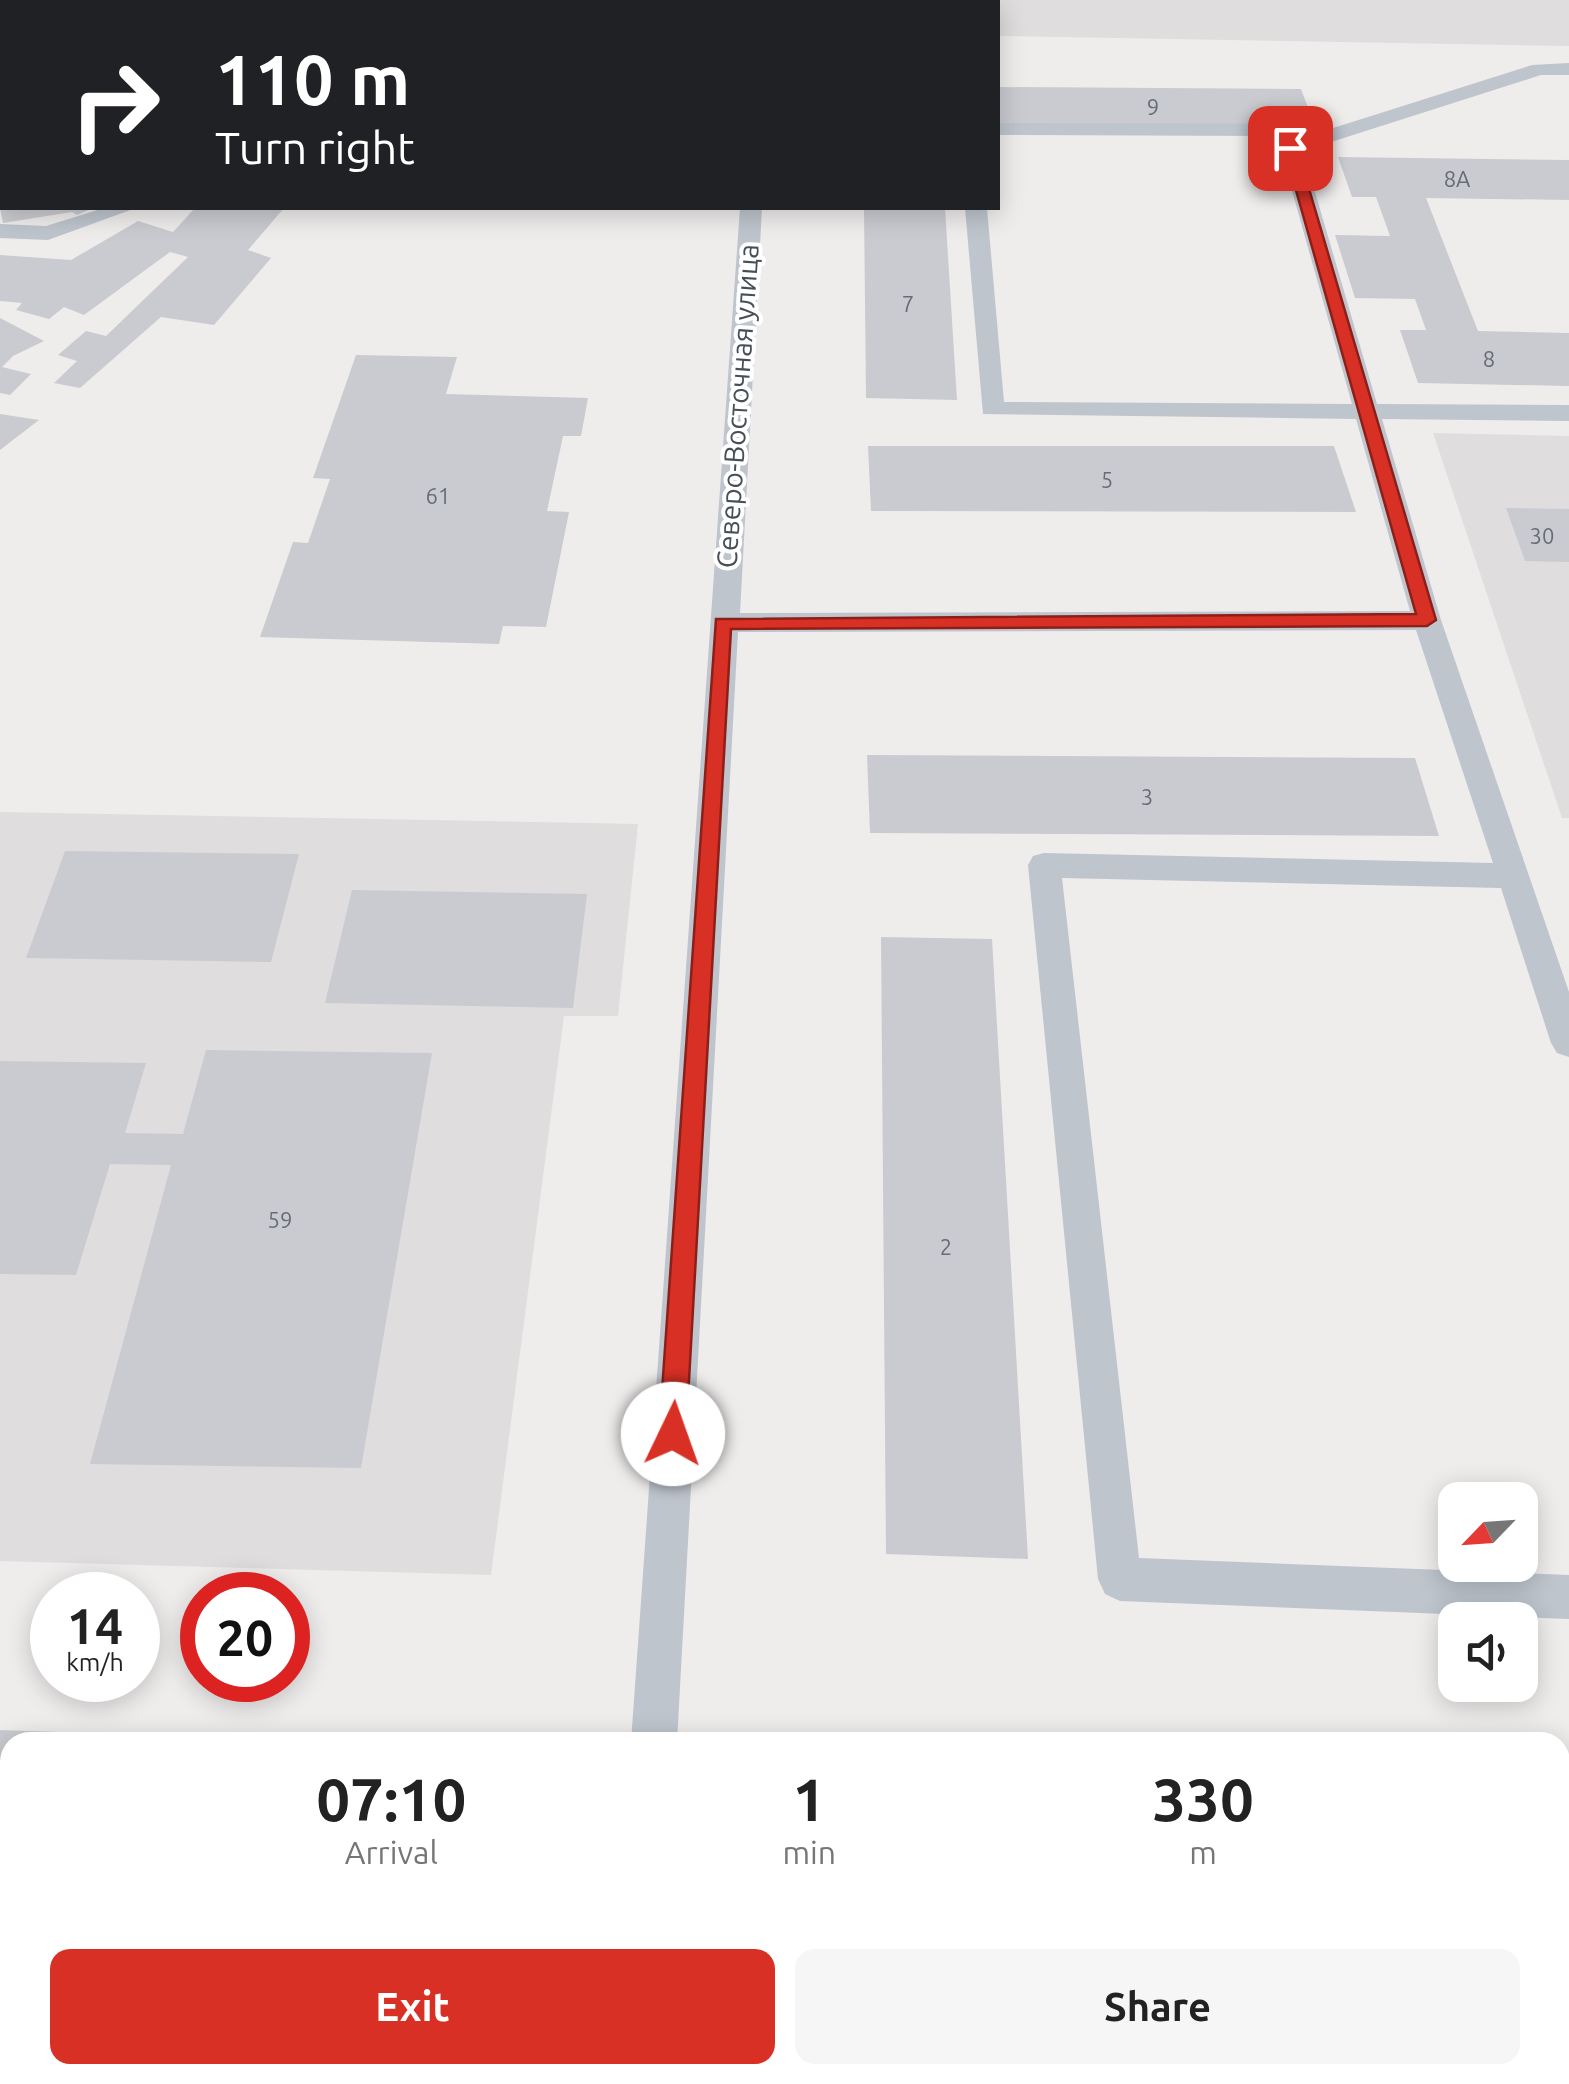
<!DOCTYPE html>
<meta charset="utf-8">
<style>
:root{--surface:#fff;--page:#f6f6f6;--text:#222;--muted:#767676;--accent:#d93025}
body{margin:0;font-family:Ubuntu,sans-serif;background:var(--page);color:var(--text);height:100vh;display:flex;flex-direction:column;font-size:38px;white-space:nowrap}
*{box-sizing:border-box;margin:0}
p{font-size:32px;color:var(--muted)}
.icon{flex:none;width:55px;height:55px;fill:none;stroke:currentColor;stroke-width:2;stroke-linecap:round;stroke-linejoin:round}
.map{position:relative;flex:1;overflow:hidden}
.side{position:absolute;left:0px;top:1732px;width:1570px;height:352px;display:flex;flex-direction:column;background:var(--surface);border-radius:30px 30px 0 0;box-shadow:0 5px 25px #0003}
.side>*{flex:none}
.banner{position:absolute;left:0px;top:0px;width:1000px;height:210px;box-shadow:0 5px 25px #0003;background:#202124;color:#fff;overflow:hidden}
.needle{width:65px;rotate:245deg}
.tools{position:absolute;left:1438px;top:1482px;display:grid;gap:20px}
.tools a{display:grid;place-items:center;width:100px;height:100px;border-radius:20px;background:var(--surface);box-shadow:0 5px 25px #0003;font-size:50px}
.speed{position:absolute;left:30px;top:1572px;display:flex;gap:20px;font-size:50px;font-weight:700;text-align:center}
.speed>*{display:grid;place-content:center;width:130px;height:130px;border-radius:50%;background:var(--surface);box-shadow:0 5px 25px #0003;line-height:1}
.speed small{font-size:25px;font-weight:400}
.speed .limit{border:15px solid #d22;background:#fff;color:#111}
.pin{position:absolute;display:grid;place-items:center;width:85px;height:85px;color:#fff;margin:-42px;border-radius:20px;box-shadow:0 5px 15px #0006}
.me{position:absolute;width:110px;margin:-55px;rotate:3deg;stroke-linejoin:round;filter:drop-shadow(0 0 8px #0008)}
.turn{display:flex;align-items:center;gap:35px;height:210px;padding:0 50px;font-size:45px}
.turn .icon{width:130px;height:130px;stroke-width:2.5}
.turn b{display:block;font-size:70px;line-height:85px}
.eta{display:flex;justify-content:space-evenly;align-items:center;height:170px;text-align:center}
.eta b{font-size:60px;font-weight:700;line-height:70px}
.button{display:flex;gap:20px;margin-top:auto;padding:20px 50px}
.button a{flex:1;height:115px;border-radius:20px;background:var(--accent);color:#fff;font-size:40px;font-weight:700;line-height:115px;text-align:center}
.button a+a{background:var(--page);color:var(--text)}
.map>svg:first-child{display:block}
.education{fill:#dfdddd}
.building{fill:#cacbd0}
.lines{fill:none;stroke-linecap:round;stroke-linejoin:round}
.path{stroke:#7ac2a6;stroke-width:8;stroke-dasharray:10 6;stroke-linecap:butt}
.lane{fill:#bec5cd;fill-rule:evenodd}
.route{fill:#d93025;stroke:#8d1f18;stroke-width:2.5}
.labels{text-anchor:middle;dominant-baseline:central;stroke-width:8;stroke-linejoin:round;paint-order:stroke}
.number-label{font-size:22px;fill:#676d75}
.street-label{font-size:28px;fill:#464e57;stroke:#fff}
</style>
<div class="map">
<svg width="1569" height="2084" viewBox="0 0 1569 2084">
<rect width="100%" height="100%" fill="#efecec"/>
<g class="education">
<path d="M 821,0 L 1569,0 L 1569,46 L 998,36 L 998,2 Z"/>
<path d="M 1433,433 L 1569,436 L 1569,818 L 1562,818 Z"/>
<path d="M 0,812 L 638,824 L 618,1016 L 564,1016 L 491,1575 L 0,1561 Z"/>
</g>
<g class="building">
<path d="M 998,87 L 1301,89 L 1315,126 L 998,124 Z"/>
<path d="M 1338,157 L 1569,160 L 1569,200 L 1426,198 L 1478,331 L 1569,333 L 1569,386 L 1418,383 L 1400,330 L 1426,330 L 1415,299 L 1355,298 L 1335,235 L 1390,236 L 1376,197 L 1352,197 Z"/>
<path d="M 0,208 L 93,208 L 77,215 L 72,212 L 3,223 Z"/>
<path d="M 195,208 L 284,208 L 248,250 L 271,258 L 214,325 L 161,317 L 80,388 L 54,383 L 77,361 L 58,355 L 86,331 L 106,336 L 188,257 L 170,252 L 84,315 L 64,307 L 49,319 L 16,310 L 22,303 L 0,301 L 0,255 L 71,260 L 138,221 L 173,232 Z"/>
<path d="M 864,208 L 945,208 L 957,400 L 866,398 Z"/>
<path d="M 0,318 L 44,341 L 13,356 L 2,367 L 31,374 L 10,395 L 0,393 Z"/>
<path d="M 356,355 L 457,357 L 446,394 L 588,398 L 581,436 L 563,436 L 547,511 L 569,512 L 546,627 L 503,626 L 499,644 L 260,637 L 293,542 L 308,543 L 330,479 L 313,478 Z"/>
<path d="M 0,414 L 39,420 L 0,450 Z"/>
<path d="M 868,446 L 1334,446 L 1356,512 L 871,511 Z"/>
<path d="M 1506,508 L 1569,509 L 1569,562 L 1525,561 Z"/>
<path d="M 867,755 L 1415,758 L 1439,836 L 870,833 Z"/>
<path d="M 65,851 L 299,854 L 271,962 L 26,958 Z"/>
<path d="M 352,890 L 587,894 L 573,1008 L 325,1003 Z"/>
<path d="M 881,937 L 992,939 L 1028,1559 L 886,1554 Z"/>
<path d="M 206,1050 L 432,1053 L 361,1468 L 90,1464 L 171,1165 L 110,1164 L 76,1275 L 0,1274 L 0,1061 L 146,1063 L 125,1133 L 183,1134 Z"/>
<path d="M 0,1730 L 273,1739 L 273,1742 L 10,1742 L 10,1918 L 0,1918 Z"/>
<path d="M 1560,1763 L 1569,1764 L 1569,1955 L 1560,1954 Z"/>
</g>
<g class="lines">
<g class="path">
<path d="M 1560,2051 L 1569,2051"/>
<path d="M 214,2084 L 227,2075"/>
</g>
<g class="lane">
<path d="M 1569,63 L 1569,75 L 1541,75 L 1303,151 L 1377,404 L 1569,405 L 1569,421 L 1382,419 L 1441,620 L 1569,992 L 1569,1057 L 1557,1053 L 1551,1043 L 1501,888 L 1062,878 L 1139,1558 L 1569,1575 L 1569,1619 L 1120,1601 L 1105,1594 L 1098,1579 L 1028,865 L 1033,856 L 1044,853 L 1493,863 L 1416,630 L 738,632 L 677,1742 L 631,1742 L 740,208 L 762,208 L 740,613 L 1410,611 L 1356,419 L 983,414 L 965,208 L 987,208 L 1004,402 L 1352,404 L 1280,148 L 1307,136 L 998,135 L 998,123 L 1321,124 L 1330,129 L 1532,65 Z"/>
<rect x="0" y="172" width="2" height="12"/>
<path d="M 104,208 L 136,208 L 48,240 L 0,238 L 0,224 L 46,226 Z"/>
<rect x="607" y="2075" width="52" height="9"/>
</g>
</g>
<path class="route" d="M 1290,144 L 1297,148 L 1436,620 L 1427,626 L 731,629 L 686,1434 L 682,1443 L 673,1447 L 663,1443 L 659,1434 L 716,619 L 1416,614 L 1284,148 Z"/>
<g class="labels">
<g class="number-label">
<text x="1153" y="106">9</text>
<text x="1457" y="178">8А</text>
<text x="908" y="303">7</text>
<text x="1489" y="358">8</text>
<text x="1107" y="479">5</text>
<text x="438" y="495">61</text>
<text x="1542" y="535">30</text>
<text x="1147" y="796">3</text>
<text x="280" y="1219">59</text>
<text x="946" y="1246">2</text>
</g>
<g class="street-label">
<text transform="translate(737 406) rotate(-86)">Северо-Восточная улица</text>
</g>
</g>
</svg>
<div class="tools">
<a><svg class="needle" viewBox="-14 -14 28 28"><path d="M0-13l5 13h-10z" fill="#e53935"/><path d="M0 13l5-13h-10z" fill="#767676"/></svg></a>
<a><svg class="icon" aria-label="sound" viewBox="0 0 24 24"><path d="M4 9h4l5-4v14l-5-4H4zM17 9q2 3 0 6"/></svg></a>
</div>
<div class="speed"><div>14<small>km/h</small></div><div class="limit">20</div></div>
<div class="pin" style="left:1290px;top:148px;background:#d93025"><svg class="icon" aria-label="arrive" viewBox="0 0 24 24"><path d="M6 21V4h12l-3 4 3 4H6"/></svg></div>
<svg class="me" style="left:673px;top:1434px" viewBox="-20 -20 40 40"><circle r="19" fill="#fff"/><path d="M0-13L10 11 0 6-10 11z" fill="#d93025"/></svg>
<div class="banner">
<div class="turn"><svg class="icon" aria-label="right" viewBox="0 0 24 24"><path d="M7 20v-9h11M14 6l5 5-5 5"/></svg><div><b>110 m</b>Turn right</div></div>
</div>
<section class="side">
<div class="eta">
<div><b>07:10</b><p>Arrival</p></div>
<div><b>1</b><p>min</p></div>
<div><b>330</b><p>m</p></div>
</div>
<div class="button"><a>Exit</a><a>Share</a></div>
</section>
</div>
